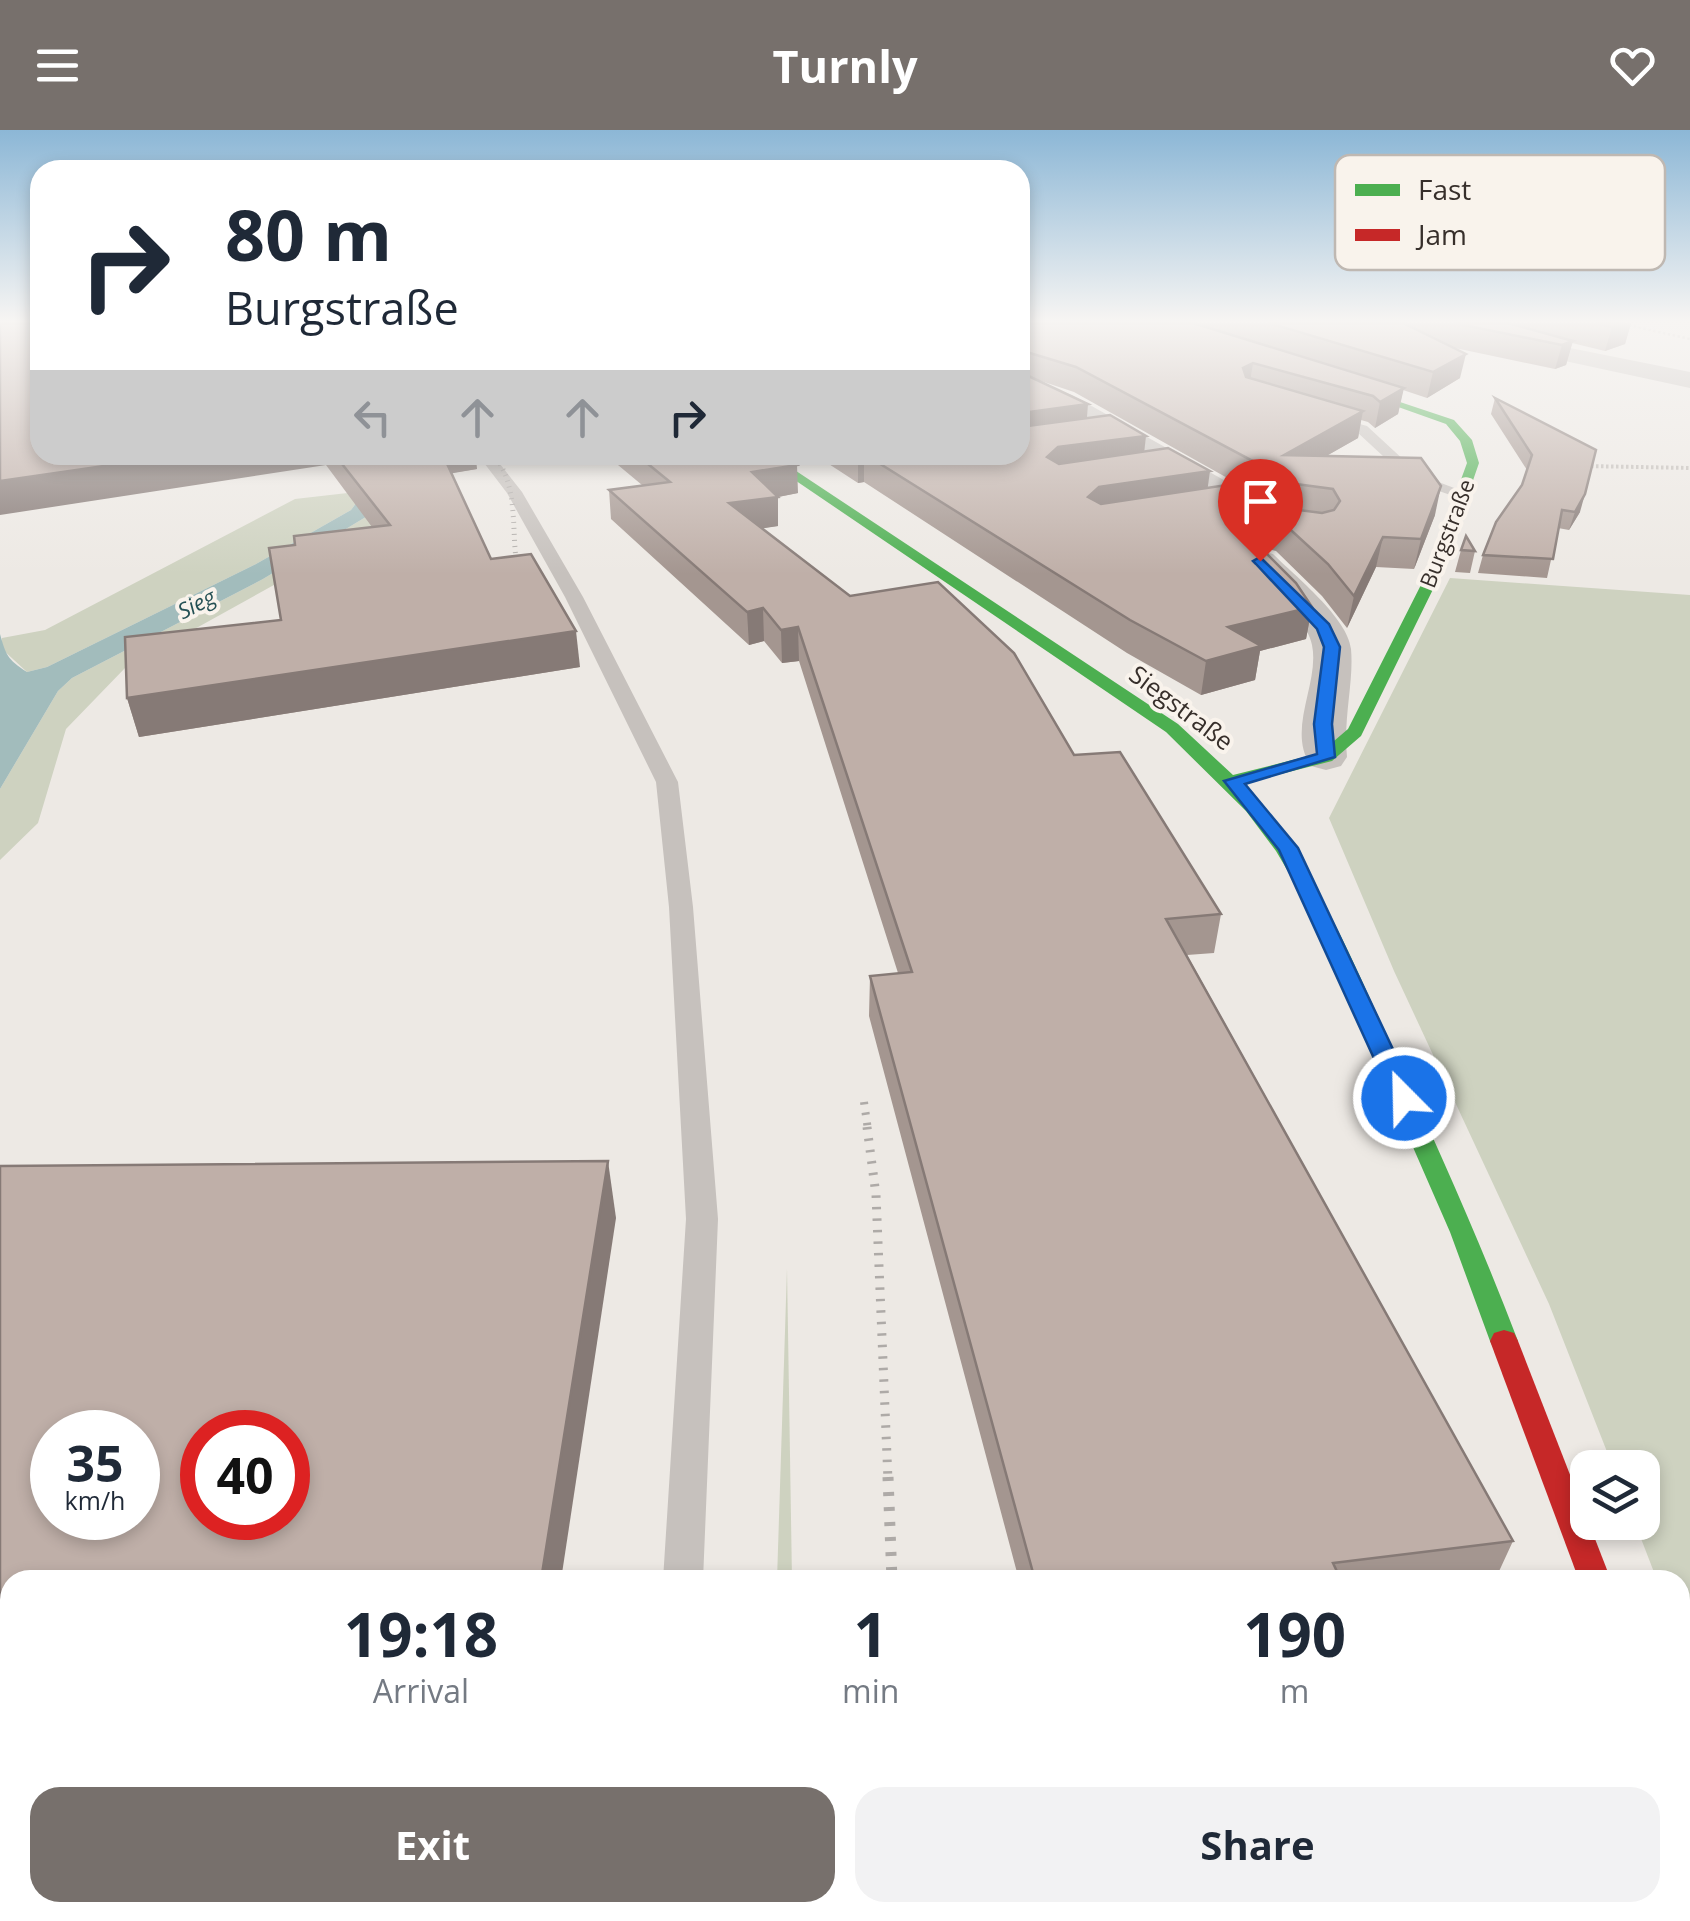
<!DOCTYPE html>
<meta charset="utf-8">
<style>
:root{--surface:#fff;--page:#f2f2f3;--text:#1f2937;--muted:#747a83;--accent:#77706c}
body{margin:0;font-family:"Open Sans",sans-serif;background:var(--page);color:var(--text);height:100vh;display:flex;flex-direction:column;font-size:38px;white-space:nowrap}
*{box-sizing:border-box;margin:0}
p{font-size:32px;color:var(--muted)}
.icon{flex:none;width:55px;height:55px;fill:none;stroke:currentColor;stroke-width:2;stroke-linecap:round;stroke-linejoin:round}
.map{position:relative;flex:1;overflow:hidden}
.details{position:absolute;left:0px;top:1440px;width:1690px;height:352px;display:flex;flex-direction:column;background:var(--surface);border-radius:30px 30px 0 0;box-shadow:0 5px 15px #0003}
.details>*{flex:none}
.guide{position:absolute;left:30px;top:30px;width:1000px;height:305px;border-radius:30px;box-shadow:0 5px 15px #0003;background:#fff;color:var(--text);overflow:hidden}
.fabs{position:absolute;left:1570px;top:1320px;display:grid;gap:20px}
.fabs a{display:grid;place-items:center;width:90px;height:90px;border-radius:20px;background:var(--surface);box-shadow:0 5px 15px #0003;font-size:50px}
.speed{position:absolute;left:30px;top:1280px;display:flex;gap:20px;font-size:50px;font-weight:700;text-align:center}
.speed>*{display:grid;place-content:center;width:130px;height:130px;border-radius:50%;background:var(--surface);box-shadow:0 5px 15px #0003;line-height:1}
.speed small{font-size:25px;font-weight:400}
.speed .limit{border:15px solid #d22;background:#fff;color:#111}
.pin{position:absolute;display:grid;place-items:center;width:85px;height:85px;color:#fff;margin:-102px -42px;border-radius:50% 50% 50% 0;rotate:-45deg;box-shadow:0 0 10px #0007}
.pin .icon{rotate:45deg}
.me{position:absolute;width:110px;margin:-55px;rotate:337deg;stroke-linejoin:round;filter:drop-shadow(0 0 8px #0008)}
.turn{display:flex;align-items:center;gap:35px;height:210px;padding:0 30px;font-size:45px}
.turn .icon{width:130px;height:130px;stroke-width:2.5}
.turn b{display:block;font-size:70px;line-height:85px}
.lanes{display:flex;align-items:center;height:95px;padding:0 30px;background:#0003;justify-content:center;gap:50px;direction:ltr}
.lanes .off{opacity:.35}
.eta{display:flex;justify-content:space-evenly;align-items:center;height:170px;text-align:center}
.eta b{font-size:60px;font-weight:700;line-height:70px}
.cta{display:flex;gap:20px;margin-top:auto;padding:20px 30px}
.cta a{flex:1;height:115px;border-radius:30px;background:var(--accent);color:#fff;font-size:40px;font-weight:700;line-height:115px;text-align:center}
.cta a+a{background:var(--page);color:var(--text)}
header{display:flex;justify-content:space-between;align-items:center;height:130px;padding:0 30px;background:var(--accent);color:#fff;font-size:45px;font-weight:700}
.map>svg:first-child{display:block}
.green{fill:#ced2c0}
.water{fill:#a2bcbc}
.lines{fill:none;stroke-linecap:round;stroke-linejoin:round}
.path-far1{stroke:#bfbab5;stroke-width:2.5;stroke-dasharray:2.5 2.5;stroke-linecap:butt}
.path{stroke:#bfbab5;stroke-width:4;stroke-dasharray:2.5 2.5;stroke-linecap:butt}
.lane{fill:#c6c1bd;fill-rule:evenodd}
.street{fill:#c6c1bd;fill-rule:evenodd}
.fast{fill:#4caf50;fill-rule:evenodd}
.jam{fill:#c62828;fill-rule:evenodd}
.rail-far4{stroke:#aeaaa7;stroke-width:4;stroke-dasharray:1 4;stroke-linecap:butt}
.rail-far3{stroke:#aeaaa7;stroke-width:5;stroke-dasharray:1 5;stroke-linecap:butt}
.rail-far2{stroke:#aeaaa7;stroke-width:8;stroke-dasharray:2.5 8;stroke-linecap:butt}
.rail-far1{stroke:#aeaaa7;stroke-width:9;stroke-dasharray:2.5 9;stroke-linecap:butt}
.rail{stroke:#aeaaa7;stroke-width:11;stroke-dasharray:4 11;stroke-linecap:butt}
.wall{fill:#a49690;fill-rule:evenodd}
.shaded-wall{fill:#867a76}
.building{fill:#bfafa8;stroke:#867a76;stroke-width:2.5;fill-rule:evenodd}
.route{fill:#1a73e8;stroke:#114b97;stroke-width:2.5}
.labels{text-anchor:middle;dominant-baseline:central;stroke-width:8;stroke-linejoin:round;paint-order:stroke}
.far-street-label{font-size:22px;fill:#372f2b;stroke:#f9f3ec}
.far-water-label{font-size:22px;font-style:italic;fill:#255155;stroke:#f9f3ec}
.street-label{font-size:25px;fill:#372f2b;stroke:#f9f3ec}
.key{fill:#f9f3ec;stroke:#bfb8b2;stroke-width:2.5}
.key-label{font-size:28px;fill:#372f2b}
</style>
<header><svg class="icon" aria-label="menu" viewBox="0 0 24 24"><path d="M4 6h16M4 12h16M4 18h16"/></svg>Turnly<svg class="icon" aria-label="heart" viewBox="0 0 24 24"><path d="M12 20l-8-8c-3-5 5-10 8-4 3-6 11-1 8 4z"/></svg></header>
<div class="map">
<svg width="1690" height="1791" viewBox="0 0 1690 1791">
<rect width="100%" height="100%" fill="#ede9e4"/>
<g class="green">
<path d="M 434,354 L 339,419 L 126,537 L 66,599 L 38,693 L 0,730 L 0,659 L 58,561 L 72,548 L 263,449 L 384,376 Z"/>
<path d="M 365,361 L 351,380 L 256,434 L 47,537 L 27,542 L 1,518 L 2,508 L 45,500 L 295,369 Z"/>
<path d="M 1450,448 L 1690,465 L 1690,1534 L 1680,1508 L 1680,1450 L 1657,1450 L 1635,1393 L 1642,1392 L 1642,1338 L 1613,1337 L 1549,1174 L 1394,841 L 1329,688 Z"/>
<path d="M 787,1139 L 792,1450 L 777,1450 Z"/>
</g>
<path class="water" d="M 365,361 L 384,376 L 263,449 L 72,548 L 58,561 L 0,659 L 0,504 C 6,525 7,529 27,542 L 47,537 L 256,434 L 351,380 Z"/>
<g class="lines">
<path class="path-far1" d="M 1619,193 L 1690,209"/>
<path class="path" d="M 1586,336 L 1690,338"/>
<g class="lane">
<path d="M 1327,285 L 1367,296 L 1420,345 L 1470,364 L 1462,369 L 1410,351 L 1357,302 L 1322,292 L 1320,289 Z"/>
<path d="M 478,325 L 493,325 L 522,362 L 583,467 L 678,652 L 693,777 L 718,1089 L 703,1450 L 663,1450 L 686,1089 L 669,777 L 656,652 L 565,467 L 507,363 Z"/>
<path d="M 641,1782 L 689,1782 L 688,1791 L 640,1791 Z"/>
</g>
<g class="street">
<path d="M 1445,193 L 1483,193 L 1555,215 L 1690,242 L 1690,258 L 1551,228 L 1448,198 Z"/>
<path d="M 1020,247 L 1072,265 L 1288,386 L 1293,393 L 1288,400 L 1266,400 L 1054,277 L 1020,264 Z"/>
<path d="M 1261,421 L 1273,424 C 1295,446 1348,488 1351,519 C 1354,552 1343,588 1347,627 L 1341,636 L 1326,640 L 1311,636 C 1286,600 1320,553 1312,515 C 1307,487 1261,455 1244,431 L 1249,424 Z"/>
</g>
<g class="fast">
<path d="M 1328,248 L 1454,290 L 1472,310 L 1479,333 L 1441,443 L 1361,606 L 1332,631 L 1242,654 C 1312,731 1349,823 1392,917 C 1436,1014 1480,1111 1518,1211 L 1514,1219 L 1504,1222 L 1494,1219 L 1490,1211 L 1450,1102 L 1306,772 L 1276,721 L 1246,681 L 1166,602 L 758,325 L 772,325 L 1178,594 L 1233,645 L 1320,623 L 1348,599 L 1427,443 L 1467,333 L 1460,311 L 1446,294 L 1328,252 Z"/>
<path d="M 1680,1672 L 1690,1677 L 1690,1739 L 1680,1735 Z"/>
</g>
<path class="jam" d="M 1504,1200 L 1514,1203 L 1518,1211 L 1611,1450 L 1579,1450 L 1490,1211 L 1494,1203 Z"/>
<path class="rail-far4" d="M 495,325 L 499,331"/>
<path class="rail-far3" d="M 497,329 C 522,366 508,412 521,453"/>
<path class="rail-far2" d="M 864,972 L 868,1000"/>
<path class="rail-far1" d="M 867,997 L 876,1065 L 888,1350"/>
<g class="rail">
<path d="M 888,1347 L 892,1450"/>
<path d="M 905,1782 L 905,1791"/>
</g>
</g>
<g class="wall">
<path d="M 1020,193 L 1631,193 L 1625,214 L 1605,221 L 1572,213 L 1566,235 L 1555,239 L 1455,218 L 1460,248 L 1427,268 L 1403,260 L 1398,284 L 1375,298 L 1368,292 L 1361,290 L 1358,308 L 1326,326 L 1435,385 L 1414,439 L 1376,437 L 1347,498 L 1322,466 L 1276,421 L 1260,417 L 1312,477 L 1306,509 L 1260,521 L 1255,550 L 1201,565 L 1127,523 L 864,352 L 858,353 L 815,325 L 1020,325 ZM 1041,251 L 1074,262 L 1281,378 L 1208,358 L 1087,288 Z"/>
<path d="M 1495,268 L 1580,382 L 1569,400 L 1558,398 L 1547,448 L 1478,443 L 1483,425 L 1522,355 L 1527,340 L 1491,284 Z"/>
<path d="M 40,325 L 475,325 L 477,339 L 451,343 L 491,429 L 580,537 L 139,607 L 127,568 L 281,490 L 295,415 L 372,397 L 326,335 Z"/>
<path d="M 606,325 L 783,325 L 798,363 L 778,367 L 778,396 L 762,398 L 850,466 L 1074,625 L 1221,784 L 1214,823 L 1187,825 L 1513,1411 L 1495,1450 L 1019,1450 L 869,886 L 870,846 L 898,843 L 799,531 L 782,533 L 764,511 L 749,515 L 611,389 L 609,360 L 642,355 Z"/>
<path d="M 1461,420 L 1475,421 L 1470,443 L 1455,442 Z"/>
<path d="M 1107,1782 L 1488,1782 L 1492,1791 L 1109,1791 Z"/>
</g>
<g class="shaded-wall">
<path d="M 1624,193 L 1631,193 L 1625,214 L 1605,221 L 1612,197 Z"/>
<path d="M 1573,211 L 1566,235 L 1555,239 L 1562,215 Z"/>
<path d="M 1466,224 L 1460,248 L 1427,268 L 1433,242 Z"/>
<path d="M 1253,233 L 1249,258 L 1243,238 Z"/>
<path d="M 1404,258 L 1398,284 L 1375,298 L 1380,272 Z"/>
<path d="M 1088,274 L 1086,300 L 1020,309 L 1021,283 Z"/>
<path d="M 1363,281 L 1358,308 L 1286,349 L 1284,325 Z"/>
<path d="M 1146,306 L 1143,333 L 1055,345 L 1047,327 L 1058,317 Z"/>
<path d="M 180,325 L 324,325 L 326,335 L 0,385 L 0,351 Z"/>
<path d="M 439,325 L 475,325 L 477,339 L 442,345 Z"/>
<path d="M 858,325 L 864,325 L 864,352 L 858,353 Z"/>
<path d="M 797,335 L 798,363 L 778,367 L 778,396 L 731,403 L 729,373 L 752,342 Z"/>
<path d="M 1210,341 L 1206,370 L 1096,386 L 1088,367 L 1099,357 Z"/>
<path d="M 1441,356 L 1435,385 L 1414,439 L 1421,409 Z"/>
<path d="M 1585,364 L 1580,382 L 1569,400 L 1575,382 Z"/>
<path d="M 1265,387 L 1260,417 L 1246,403 L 1251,392 Z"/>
<path d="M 1383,407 L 1376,437 L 1347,498 L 1354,466 Z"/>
<path d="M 1312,477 L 1306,509 L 1260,521 L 1255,550 L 1201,565 L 1206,531 L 1228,497 Z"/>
<path d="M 763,478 L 764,511 L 749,515 L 747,482 Z"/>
<path d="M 798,497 L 799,531 L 782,533 L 781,500 Z"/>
<path d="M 576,501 L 580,537 L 139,607 L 127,568 Z"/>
<path d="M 608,1031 L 616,1088 L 561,1450 L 541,1450 Z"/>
<path d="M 487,1782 L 511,1782 L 510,1791 L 486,1791 Z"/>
</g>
<g class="building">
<path d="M 0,193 L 40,193 L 40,325 L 180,325 L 0,351 Z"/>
<path d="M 1020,193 L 1193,193 L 1404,258 L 1380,272 L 1373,266 L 1253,233 L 1243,238 L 1246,247 L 1363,281 L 1284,325 L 1421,328 L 1441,356 L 1421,409 L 1383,407 L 1354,466 L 1328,434 L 1281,391 L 1265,387 L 1251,392 L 1246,403 L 1296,453 L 1312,477 L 1228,497 L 1261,516 L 1206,531 L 1130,490 L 866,325 L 1020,325 L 1020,297 L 1110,285 L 1146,306 L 1058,317 L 1047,327 L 1059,334 L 1168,318 L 1210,341 L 1099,357 L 1088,367 L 1101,374 L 1233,354 L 1276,377 L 1322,383 L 1334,380 L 1340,371 L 1333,359 L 1296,354 L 1076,237 L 1020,220 Z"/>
<path d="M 1269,193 L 1403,193 L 1466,224 L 1433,242 Z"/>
<path d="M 1454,193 L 1508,193 L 1573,211 L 1562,215 Z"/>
<path d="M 1596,193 L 1624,193 L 1612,197 Z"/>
<path d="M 1020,242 L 1088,274 L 1021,283 L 1020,292 Z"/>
<path d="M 1495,268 L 1596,320 L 1585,364 L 1575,382 L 1562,380 L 1553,429 L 1483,425 L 1496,392 L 1522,355 L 1532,325 Z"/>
<path d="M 335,325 L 443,325 L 491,429 L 531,424 L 576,501 L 127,568 L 125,507 L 281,490 L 269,418 L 295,415 L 294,406 L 390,395 Z"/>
<path d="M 637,325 L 783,325 L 797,335 L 752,342 L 778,367 L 729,373 L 850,466 L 938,452 L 1014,523 L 1074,625 L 1120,622 L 1221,784 L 1166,789 L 1513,1411 L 1333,1433 L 1341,1450 L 1035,1450 L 870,846 L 912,842 L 798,497 L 781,500 L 763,478 L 747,482 L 609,360 L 670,352 Z"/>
<path d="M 1466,406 L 1475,421 L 1461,420 Z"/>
<path d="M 608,1031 L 541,1450 L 10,1450 L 10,1782 L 487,1782 L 486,1791 L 0,1791 L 0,1036 ZM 52,1302 L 138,1302 L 138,1388 L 52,1388 ZM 202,1302 L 288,1302 L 288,1388 L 202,1388 Z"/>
<path d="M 1127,1782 L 1488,1782 L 1492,1791 L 1129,1791 Z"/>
</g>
<linearGradient id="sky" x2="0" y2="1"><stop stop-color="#8cb7d6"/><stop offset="0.43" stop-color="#f7f5f3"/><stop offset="1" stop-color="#f7f5f3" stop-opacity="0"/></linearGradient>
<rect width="1690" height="444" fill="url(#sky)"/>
<path class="route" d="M 1260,427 L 1329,494 L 1340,517 L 1332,594 L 1335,627 L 1245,654 L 1298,718 L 1416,968 L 1404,976 L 1392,968 L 1279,720 L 1224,651 L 1317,624 L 1314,594 L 1324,517 L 1317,499 L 1256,434 L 1253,431 Z"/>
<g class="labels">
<g class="far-street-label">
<text transform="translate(1446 403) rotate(-69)">Burgstraße</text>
</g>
<g class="far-water-label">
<text transform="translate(196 473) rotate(-27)">Sieg</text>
</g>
<g class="street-label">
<text transform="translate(1182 577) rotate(37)">Siegstraße</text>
</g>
</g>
<rect x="1335" y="25" width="330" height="115" rx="15" class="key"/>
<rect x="1355" y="54" width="45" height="12" fill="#4caf50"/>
<rect x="1355" y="99" width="45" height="12" fill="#c62828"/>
<g class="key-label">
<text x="1418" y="70">Fast</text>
<text x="1418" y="115">Jam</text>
</g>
</svg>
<div class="fabs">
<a><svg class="icon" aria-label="layers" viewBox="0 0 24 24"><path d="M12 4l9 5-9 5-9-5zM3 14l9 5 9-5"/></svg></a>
</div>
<div class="speed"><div>35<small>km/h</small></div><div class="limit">40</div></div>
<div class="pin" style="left:1260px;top:431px;background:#d93025"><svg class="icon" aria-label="arrive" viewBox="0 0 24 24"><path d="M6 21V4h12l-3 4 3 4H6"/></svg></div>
<svg class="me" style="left:1404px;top:968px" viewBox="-20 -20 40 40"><circle r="17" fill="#1a73e8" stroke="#fff" stroke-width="3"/><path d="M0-11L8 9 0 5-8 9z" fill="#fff"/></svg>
<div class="guide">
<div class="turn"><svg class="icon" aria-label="right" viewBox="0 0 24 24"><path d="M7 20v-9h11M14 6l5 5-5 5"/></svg><div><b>80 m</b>Burgstraße</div></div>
<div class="lanes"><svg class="icon off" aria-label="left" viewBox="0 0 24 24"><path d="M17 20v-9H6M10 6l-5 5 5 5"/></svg><svg class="icon off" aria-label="ahead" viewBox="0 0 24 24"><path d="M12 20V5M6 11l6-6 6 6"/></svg><svg class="icon off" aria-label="ahead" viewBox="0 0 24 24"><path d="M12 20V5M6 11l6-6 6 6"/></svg><svg class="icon" aria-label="right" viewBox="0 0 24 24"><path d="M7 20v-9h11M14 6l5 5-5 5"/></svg></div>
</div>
<section class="details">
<div class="eta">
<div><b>19:18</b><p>Arrival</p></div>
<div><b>1</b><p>min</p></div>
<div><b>190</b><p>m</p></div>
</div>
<div class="cta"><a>Exit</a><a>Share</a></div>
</section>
</div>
